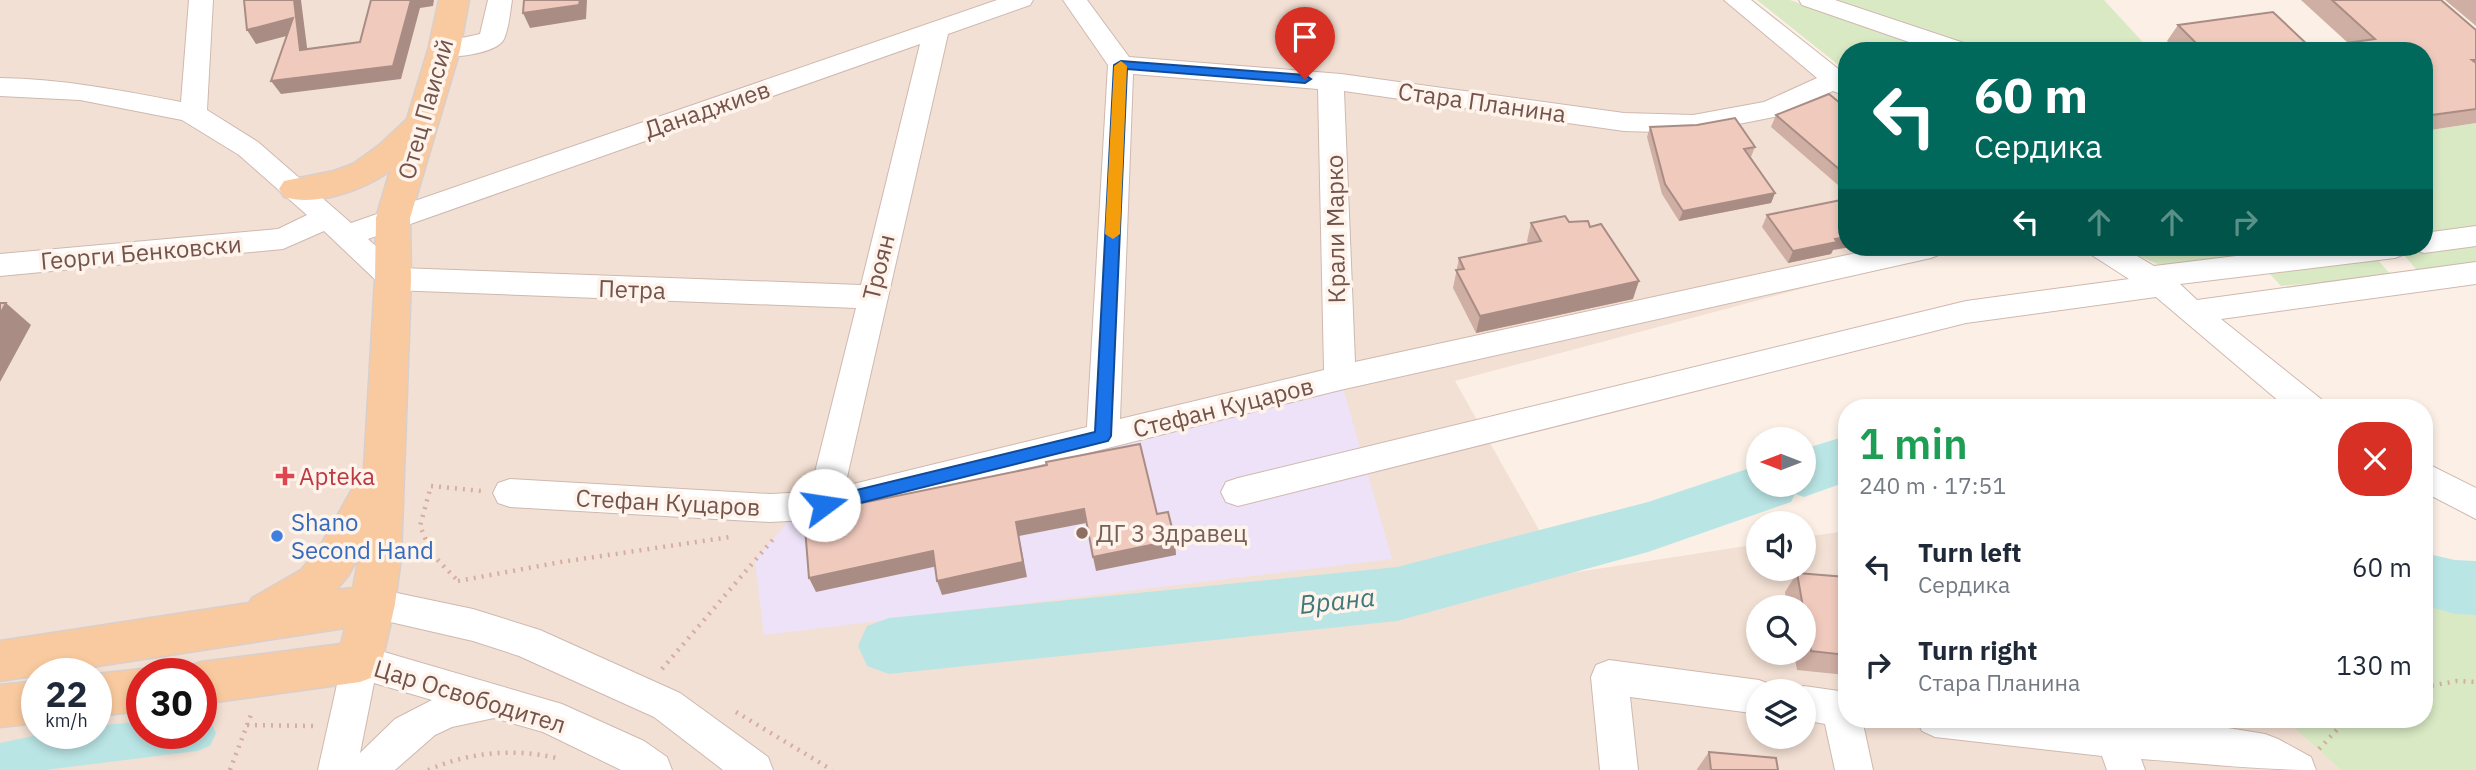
<!DOCTYPE html>
<meta charset="utf-8">
<style>
:root{--surface:#fff;--page:#f6f6f7;--text:#1f2937;--muted:#747a83}
body{margin:0;font-family:"IBM Plex Sans",sans-serif;background:var(--page);color:var(--text);height:100vh;display:flex;flex-direction:column;font-size:26px;white-space:nowrap}
*{box-sizing:border-box;margin:0}
p{font-size:23px;color:var(--muted)}
.icon{flex:none;width:38px;height:38px;fill:none;stroke:currentColor;stroke-width:2;stroke-linecap:round;stroke-linejoin:round}
.map{position:relative;flex:1;overflow:hidden}
.sheet{position:absolute;left:1838px;top:399px;width:595px;height:329px;display:flex;flex-direction:column;background:var(--surface);border-radius:28px;box-shadow:0 4px 10px #0003}
.sheet>*{flex:none}
.guide{position:absolute;left:1838px;top:42px;width:595px;height:214px;border-radius:28px;box-shadow:0 4px 10px #0003;background:#00695c;color:#fff;overflow:hidden}
.needle{width:46px;rotate:270deg}
.buttons{position:absolute;left:1746px;top:427px;display:grid;gap:14px}
.buttons a{display:grid;place-items:center;width:70px;height:70px;border-radius:50%;background:var(--surface);box-shadow:0 4px 10px #0003;font-size:35px}
.speed{position:absolute;left:21px;top:658px;display:flex;gap:14px;font-size:35px;font-weight:700;text-align:center}
.speed>*{display:grid;place-content:center;width:91px;height:91px;border-radius:50%;background:var(--surface);box-shadow:0 4px 10px #0003;line-height:1}
.speed small{font-size:18px;font-weight:400}
.speed .limit{border:10px solid #d22;background:#fff;color:#111}
.pin{position:absolute;display:grid;place-items:center;width:60px;height:60px;color:#fff;margin:-72px -30px;border-radius:50% 50% 50% 0;rotate:-45deg;box-shadow:0 0 7px #0007}
.pin .icon{rotate:45deg}
.me{position:absolute;width:77px;margin:-38px;rotate:76deg;stroke-linejoin:round;filter:drop-shadow(0 0 5px #0008)}
.turn{display:flex;align-items:center;gap:24px;height:147px;padding:0 21px;font-size:32px}
.turn .icon{width:91px;height:91px;stroke-width:2.5}
.turn b{display:block;font-size:49px;line-height:60px}
.lanes{display:flex;align-items:center;height:66px;padding:0 21px;background:#0003;justify-content:center;gap:35px;direction:ltr}
.lanes .off{opacity:.35}
.round{display:grid;place-items:center;flex:none;width:74px;height:74px;border-radius:28px;background:var(--page)}
.summary{display:flex;align-items:center;justify-content:space-between;height:119px;padding:0 21px}
h1{font-size:42px;font-weight:600;line-height:52px;color:#1e9e55}
ul{padding:0;list-style:none}
li{display:flex;align-items:center;gap:21px;height:98px;padding:0 21px}
li div{flex:1}
li b{display:block;font-size:26px}
li em{font-style:normal}
.map>svg:first-child{display:block}
.residential{fill:#f3e0d4;fill-rule:evenodd}
.education{fill:#ede2f8}
.green{fill:#d9e9c4}
.lines{fill:none;stroke-linecap:round;stroke-linejoin:round}
.canal{fill:#bae5e5;fill-rule:evenodd}
.river{fill:#bae5e5;fill-rule:evenodd}
.minor-casing{stroke:#cfb8af;stroke-width:2}
.major-casing{stroke:#d8cfcd;stroke-width:3}
.path{stroke:#d6ada1;stroke-width:4.5;stroke-dasharray:2 6;stroke-linecap:butt}
.minor{fill:#fff;fill-rule:evenodd}
.major{fill:#f9ca9f;fill-rule:evenodd}
.wall{fill:#cfaea3}
.shaded-wall{fill:#a98d85}
.building{fill:#f1cabe;stroke:#a98d85;stroke-width:2}
.route{fill:#1a73e8;stroke:#114b97;stroke-width:2}
.slow{fill:#f59e0b}
.health-dot{fill:#e0444e;stroke:#fff4ec;stroke-width:2.5}
.education-dot{fill:#8d6e63;stroke:#fff4ec;stroke-width:2.5}
.shop-dot{fill:#3f7fe0;stroke:#fff4ec;stroke-width:2.5}
.labels{text-anchor:middle;dominant-baseline:central;stroke-width:7;stroke-linejoin:round;paint-order:stroke}
.street-label{font-size:24px;fill:#74534b;stroke:#fff4ec}
.health-label{font-size:24px;fill:#be3a42;stroke:#fff4ec;text-anchor:start}
.shop-label{font-size:24px;fill:#366cbe;stroke:#fff4ec;text-anchor:start}
.education-label{font-size:24px;fill:#785e54;stroke:#fff4ec;text-anchor:start}
.water-label{font-size:26px;font-style:italic;fill:#3f7879;stroke:#fff4ec}
</style>
<div class="map">
<svg width="2476" height="770" viewBox="0 0 2476 770">
<rect width="100%" height="100%" fill="#fcf0e6"/>
<path class="residential" d="M 0,0 L 1745,0 L 1846,82 L 1846,247 L 1959,247 L 1455,381 L 1564,574 L 1759,544 L 1759,569 L 1804,569 L 1804,537 L 1846,531 L 1846,719 L 2290,719 L 2294,728 L 2341,770 L 0,770 ZM 1759,607 L 1804,607 L 1804,653 L 1759,653 ZM 37,674 L 96,674 L 96,733 L 37,733 ZM 142,674 L 201,674 L 201,733 L 142,733 ZM 1759,691 L 1804,691 L 1804,737 L 1759,737 Z"/>
<path class="education" d="M 1340,378 L 1392,559 L 764,635 L 755,560 L 801,507 Z"/>
<g class="green">
<path d="M 1757,0 L 1790,0 L 1940,51 L 1846,51 L 1846,71 Z"/>
<path d="M 1823,0 L 2104,0 L 2151,51 L 1975,51 Z"/>
<path d="M 2476,123 L 2476,228 L 2424,235 L 2424,131 Z"/>
<path d="M 2476,244 L 2476,267 L 2420,274 L 2404,255 Z"/>
<path d="M 2119,247 L 2334,247 L 2169,269 Z"/>
<path d="M 2377,259 L 2392,276 L 2281,286 L 2269,273 Z"/>
<path d="M 2424,566 L 2476,589 L 2476,770 L 2341,770 L 2294,728 L 2290,719 L 2424,719 Z"/>
</g>
<g class="lines">
<path class="canal" d="M 201,717 L 210,720 L 216,733 L 210,746 L 197,751 L 45,770 L 0,770 L 0,743 L 47,733 L 96,733 L 96,726 L 142,721 L 142,733 L 201,733 Z"/>
<g class="river">
<path d="M 1846,436 L 1846,482 L 1804,497 L 1795,494 L 1791,502 L 1648,552 L 1397,621 L 889,674 L 867,666 L 858,646 L 867,626 L 889,618 L 1397,567 L 1648,502 L 1759,465 L 1759,485 L 1804,485 L 1804,449 Z"/>
<path d="M 2424,553 L 2455,560 L 2476,561 L 2476,615 L 2455,614 L 2424,605 Z"/>
</g>
<defs>
<g id="minor">
<path d="M 189,0 L 213,0 L 207,110 L 258,142 L 351,223 L 997,0 L 1033,0 L 1030,5 L 948,34 L 845,486 L 1087,427 L 1108,65 L 1063,0 L 1087,0 L 1129,57 L 1341,74 L 1624,113 L 1693,115 L 1764,102 L 1817,78 L 1724,0 L 1751,0 L 1846,75 L 1846,96 L 1833,91 L 1779,116 L 1693,133 L 1624,131 L 1344,91 L 1355,362 L 1884,247 L 1945,247 L 1941,254 L 1931,258 L 1340,390 L 824,519 L 770,522 L 510,507 L 498,503 L 493,493 L 498,483 L 510,479 L 770,494 L 810,492 L 856,308 L 393,290 L 383,287 L 324,231 L 283,249 L 0,276 L 0,254 L 278,229 L 307,215 L 239,155 L 182,120 L 80,100 L 0,96 L 0,78 C 62,79 120,90 181,102 ZM 920,44 L 861,285 L 400,268 L 368,239 ZM 1133,74 L 1318,89 L 1324,370 L 1120,419 Z"/>
<path d="M 488,0 L 512,0 C 510,12 509,28 504,39 C 497,54 449,59 435,56 L 431,50 L 435,44 L 480,34 Z"/>
<path d="M 1799,0 L 1835,0 L 1970,45 L 1974,51 L 1935,51 L 1802,5 Z"/>
<path d="M 2476,226 L 2476,246 L 2424,253 L 2414,250 L 2412,247 L 2424,247 L 2424,233 Z"/>
<path d="M 2086,247 L 2122,247 L 2154,266 L 2310,247 L 2409,247 L 2405,254 L 2395,258 L 2180,284 L 2197,300 L 2476,262 L 2476,284 L 2221,319 L 2321,399 L 2326,408 L 2287,408 L 2156,297 L 1966,323 L 1238,506 L 1226,502 L 1221,492 L 1226,482 L 1238,478 L 1966,301 L 2129,279 L 2090,254 Z"/>
<path d="M 2424,462 L 2476,488 L 2476,519 L 2424,492 Z"/>
<path d="M 373,588 L 473,609 L 540,630 L 680,693 L 768,757 L 773,770 L 723,770 L 654,717 L 519,656 L 473,641 L 360,615 L 355,604 L 360,593 Z"/>
<path d="M 360,645 L 562,704 L 644,741 L 667,757 L 672,770 L 621,770 L 543,732 L 494,718 L 452,727 L 435,735 L 395,770 L 318,770 L 342,662 L 347,650 ZM 374,683 L 432,700 L 395,719 L 360,753 Z"/>
<path d="M 1609,660 L 1759,680 L 1772,685 L 1775,691 L 1759,691 L 1759,714 L 1630,697 L 1638,770 L 1600,770 L 1591,677 L 1596,665 Z"/>
<path d="M 1804,686 L 1846,692 L 1846,719 L 1862,719 L 1873,770 L 1835,770 L 1825,724 L 1804,720 L 1804,691 L 1791,691 Z"/>
<path d="M 1916,719 L 2091,719 L 2228,728 L 2265,734 L 2278,739 L 2311,757 L 2316,770 C 2258,770 2200,763 2141,759 L 2145,770 L 2107,770 L 2102,756 L 1935,737 L 1922,731 Z"/>
</g>
<g id="major">
<path d="M 439,0 L 469,0 L 460,50 L 410,218 L 411,279 L 401,557 L 395,604 L 382,662 L 376,676 L 360,682 L 201,704 L 201,674 L 183,674 L 185,668 L 201,662 L 341,644 L 345,628 L 0,681 L 0,641 L 249,603 L 252,598 L 301,570 L 318,550 L 364,468 L 375,279 L 376,218 L 390,171 C 363,190 317,207 284,197 L 279,189 L 284,181 L 334,171 L 353,164 L 378,146 L 407,119 L 428,50 ZM 359,556 L 353,588 L 336,590 L 348,576 Z"/>
<path d="M 142,669 L 154,674 L 142,674 L 142,711 L 96,716 L 96,674 Z"/>
<path d="M 37,681 L 37,723 L 0,727 L 0,685 Z"/>
</g>
</defs>
<use href="#minor" class="minor-casing"/>
<use href="#major" class="major-casing"/>
<g class="path">
<path d="M 432,554 L 420,526 L 431,486 L 482,491"/>
<path d="M 416,555 L 432,554 L 458,581"/>
<path d="M 458,581 L 561,562 L 730,537"/>
<path d="M 662,669 L 775,537"/>
<path d="M 2424,687 L 2457,681 L 2476,682"/>
<path d="M 736,712 L 832,770"/>
<path d="M 247,725 L 313,726"/>
<path d="M 2319,749 L 2347,719"/>
<path d="M 230,770 L 252,712"/>
<path d="M 428,770 C 470,752 512,748 557,758"/>
</g>
<use href="#minor" class="minor"/>
<use href="#major" class="major"/>
</g>
<g class="wall">
<path d="M 2301,0 L 2441,0 L 2476,30 L 2476,123 L 2424,131 L 2424,51 L 2176,51 L 2167,41 L 2178,25 L 2311,48 L 2348,43 Z"/>
<path d="M 2445,0 L 2476,0 L 2476,26 Z"/>
<path d="M 1846,108 L 1846,192 L 1771,127 L 1776,115 Z"/>
<path d="M 1697,125 L 1755,147 L 1751,157 L 1775,193 L 1771,203 L 1679,221 L 1662,194 L 1647,137 L 1650,127 Z"/>
<path d="M 1767,215 L 1833,250 L 1831,254 L 1788,263 L 1762,227 Z"/>
<path d="M 1569,222 L 1590,227 L 1633,299 L 1476,333 L 1453,288 L 1459,258 L 1529,244 L 1527,241 L 1531,223 Z"/>
<path d="M 1797,573 L 1846,577 L 1846,675 L 1797,670 L 1794,653 L 1804,653 L 1804,607 L 1787,607 L 1785,592 Z"/>
<path d="M 1709,752 L 1711,770 L 1697,770 L 1697,769 Z"/>
</g>
<g class="shaded-wall">
<path d="M 294,0 L 301,0 L 309,63 L 300,50 L 298,33 L 256,44 L 247,30 Z"/>
<path d="M 411,0 L 434,0 L 433,6 L 420,8 L 401,79 L 281,94 L 271,81 L 393,66 Z"/>
<path d="M 580,0 L 587,0 L 586,19 L 530,28 L 523,13 Z"/>
<path d="M 1775,193 L 1771,203 L 1679,221 L 1683,211 Z"/>
<path d="M 1846,237 L 1846,247 L 1851,247 L 1833,250 L 1831,254 L 1788,263 L 1793,251 Z"/>
<path d="M 1639,281 L 1633,299 L 1476,333 L 1480,316 Z"/>
<path d="M 6,303 L 31,325 L 0,382 L 0,314 Z"/>
<path d="M 1084,509 L 1086,523 L 1019,536 L 1027,577 L 942,595 L 937,581 L 1016,522 Z"/>
<path d="M 1175,540 L 1176,555 L 1096,571 L 1093,557 Z"/>
<path d="M 933,551 L 938,566 L 816,592 L 809,578 Z"/>
</g>
<g class="building">
<path d="M 244,0 L 294,0 L 300,50 L 360,42 L 371,0 L 411,0 L 393,66 L 271,81 L 293,18 L 247,30 Z"/>
<path d="M 524,0 L 580,0 L 579,5 L 523,13 Z"/>
<path d="M 2332,0 L 2441,0 L 2476,30 L 2476,60 L 2472,60 L 2476,63 L 2476,109 L 2424,116 L 2424,51 L 2204,51 L 2178,25 L 2273,12 L 2311,48 L 2375,39 Z"/>
<path d="M 1829,94 L 1846,108 L 1846,175 L 1776,115 Z"/>
<path d="M 1735,118 L 1755,147 L 1744,149 L 1775,193 L 1683,211 L 1665,184 L 1650,127 L 1697,125 Z"/>
<path d="M 1846,199 L 1846,237 L 1835,239 L 1837,242 L 1793,251 L 1767,215 Z"/>
<path d="M 1565,216 L 1569,222 L 1588,221 L 1590,227 L 1601,224 L 1639,281 L 1480,316 L 1456,270 L 1464,269 L 1459,258 L 1541,241 L 1531,223 Z"/>
<path d="M 0,303 L 6,303 L 0,314 Z"/>
<path d="M 1140,444 L 1157,514 L 1168,512 L 1175,540 L 1093,557 L 1084,509 L 1016,522 L 1023,562 L 937,581 L 933,551 L 809,578 L 804,515 L 1047,465 L 1046,462 Z"/>
<path d="M 1797,573 L 1846,577 L 1846,655 L 1811,651 L 1804,614 L 1804,607 L 1803,607 Z"/>
<path d="M 1709,752 L 1776,758 L 1778,770 L 1711,770 Z"/>
</g>
<path class="route" d="M 1121,61 L 1305,75 L 1311,79 L 1305,83 L 1127,69 L 1111,436 L 1108,441 L 824,512 L 818,510 L 815,505 L 818,500 L 824,498 L 1095,432 L 1114,65 Z"/>
<path class="slow" d="M 1121,61 L 1127,66 L 1120,234 L 1113,239 L 1105,234 L 1114,66 Z"/>
<path class="health-dot" d="M281.5 465.5h7v7h7v7h-7v7h-7v-7h-7v-7h7z"/>
<circle class="education-dot" cx="1082" cy="533" r="7"/>
<circle class="shop-dot" cx="277" cy="536" r="7"/>
<g class="labels">
<g class="street-label">
<text transform="translate(1482 102) rotate(8)">Стара Планина</text>
<text transform="translate(425 109) rotate(-74)">Отец Паисий</text>
<text transform="translate(707 109) rotate(-19)">Данаджиев</text>
<text transform="translate(1335 229) rotate(-91)">Крали Марко</text>
<text transform="translate(141 252) rotate(-5)">Георги Бенковски</text>
<text transform="translate(878 267) rotate(-76)">Троян</text>
<text transform="translate(632 289) rotate(2)">Петра</text>
<text transform="translate(1223 407) rotate(-14)">Стефан Куцаров</text>
<text transform="translate(668 502) rotate(3)">Стефан Куцаров</text>
<text transform="translate(470 696) rotate(17)">Цар Освободител</text>
</g>
<g class="health-label">
<text x="299" y="476">Apteka</text>
</g>
<g class="shop-label">
<text x="291" y="522">Shano<tspan x="291" dy="28">Second Hand</tspan></text>
</g>
<g class="education-label">
<text x="1096" y="533">ДГ 3 Здравец</text>
</g>
<g class="water-label">
<text transform="translate(1337 600) rotate(-6)">Врана</text>
</g>
</g>
</svg>
<div class="buttons">
<a><svg class="needle" viewBox="-14 -14 28 28"><path d="M0-13l5 13h-10z" fill="#e53935"/><path d="M0 13l5-13h-10z" fill="#747a83"/></svg></a>
<a><svg class="icon" aria-label="sound" viewBox="0 0 24 24"><path d="M4 9h4l5-4v14l-5-4H4zM17 9q2 3 0 6"/></svg></a>
<a><svg class="icon" aria-label="search" viewBox="0 0 24 24"><circle cx="10" cy="10" r="6"/><path d="M15 15l6 6"/></svg></a>
<a><svg class="icon" aria-label="layers" viewBox="0 0 24 24"><path d="M12 4l9 5-9 5-9-5zM3 14l9 5 9-5"/></svg></a>
</div>
<div class="speed"><div>22<small>km/h</small></div><div class="limit">30</div></div>
<div class="pin" style="left:1305px;top:79px;background:#d93025"><svg class="icon" aria-label="arrive" viewBox="0 0 24 24"><path d="M6 21V4h12l-3 4 3 4H6"/></svg></div>
<svg class="me" style="left:824px;top:505px" viewBox="-20 -20 40 40"><circle r="19" fill="#fff"/><path d="M0-13L10 11 0 6-10 11z" fill="#1a73e8"/></svg>
<div class="guide">
<div class="turn"><svg class="icon" aria-label="left" viewBox="0 0 24 24"><path d="M17 20v-9H6M10 6l-5 5 5 5"/></svg><div><b>60 m</b>Сердика</div></div>
<div class="lanes"><svg class="icon" aria-label="left" viewBox="0 0 24 24"><path d="M17 20v-9H6M10 6l-5 5 5 5"/></svg><svg class="icon off" aria-label="ahead" viewBox="0 0 24 24"><path d="M12 20V5M6 11l6-6 6 6"/></svg><svg class="icon off" aria-label="ahead" viewBox="0 0 24 24"><path d="M12 20V5M6 11l6-6 6 6"/></svg><svg class="icon off" aria-label="right" viewBox="0 0 24 24"><path d="M7 20v-9h11M14 6l5 5-5 5"/></svg></div>
</div>
<section class="sheet">
<div class="summary"><div><h1>1 min</h1><p>240 m · 17:51</p></div><a class="round" style="background:#d93025;color:#fff"><svg class="icon" aria-label="close" viewBox="0 0 24 24"><path d="M6 6l12 12M18 6L6 18"/></svg></a></div>
<ul>
<li><svg class="icon" aria-label="left" viewBox="0 0 24 24"><path d="M17 20v-9H6M10 6l-5 5 5 5"/></svg><div><b>Turn left</b><p>Сердика</p></div><em>60 m</em></li>
<li><svg class="icon" aria-label="right" viewBox="0 0 24 24"><path d="M7 20v-9h11M14 6l5 5-5 5"/></svg><div><b>Turn right</b><p>Стара Планина</p></div><em>130 m</em></li>
</ul>
</section>
</div>
